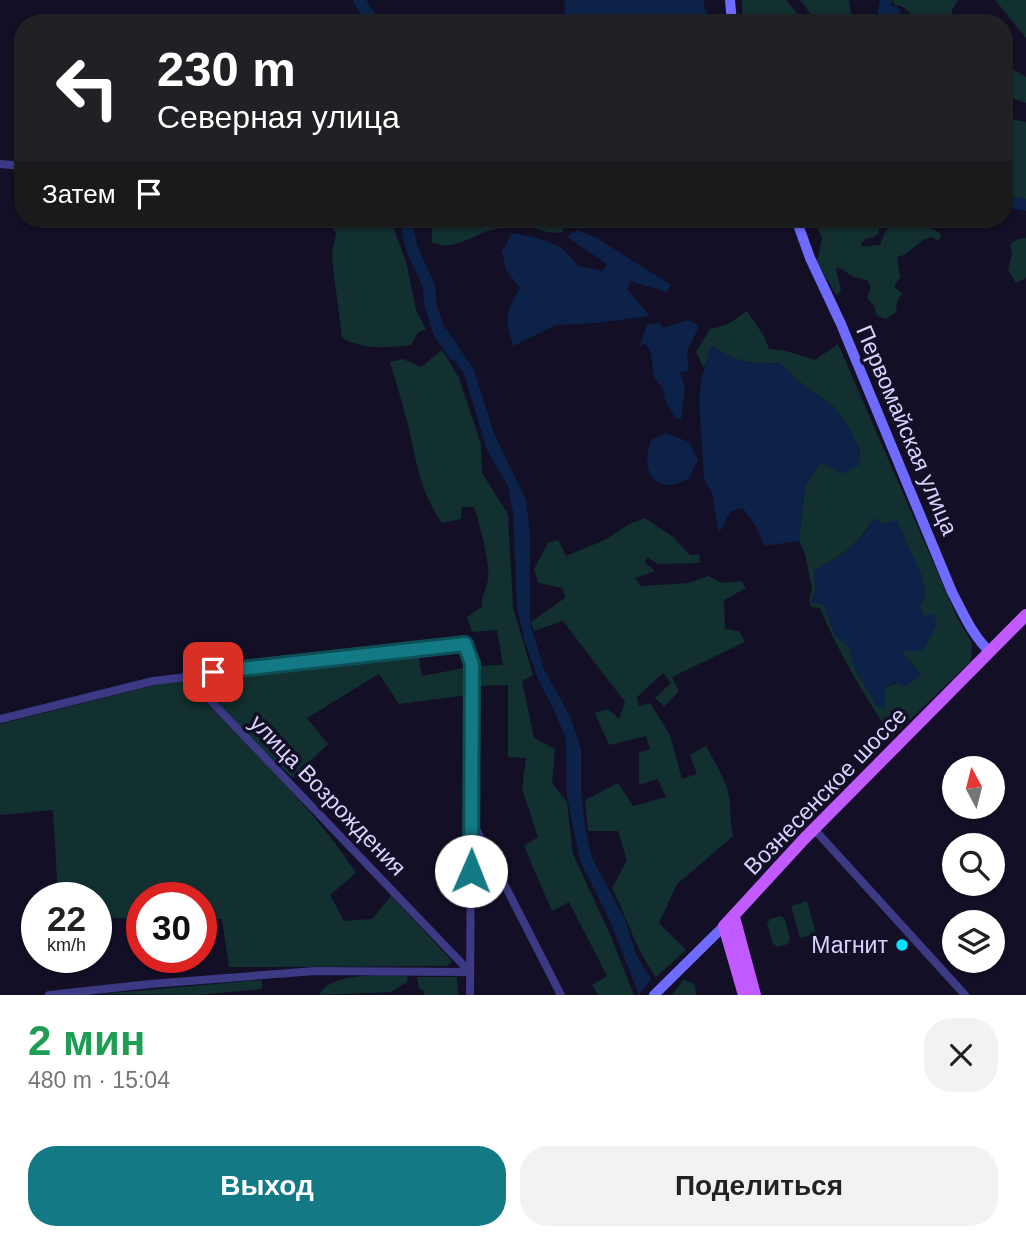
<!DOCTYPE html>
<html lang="ru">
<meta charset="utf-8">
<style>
:root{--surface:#fff;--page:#f2f2f2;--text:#222;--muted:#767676;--accent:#137a85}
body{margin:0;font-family:Helvetica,sans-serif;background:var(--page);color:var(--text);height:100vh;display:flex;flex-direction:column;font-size:26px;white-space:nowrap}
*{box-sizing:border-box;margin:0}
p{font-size:23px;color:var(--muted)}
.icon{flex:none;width:38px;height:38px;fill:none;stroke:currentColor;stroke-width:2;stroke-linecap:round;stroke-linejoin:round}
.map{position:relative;height:995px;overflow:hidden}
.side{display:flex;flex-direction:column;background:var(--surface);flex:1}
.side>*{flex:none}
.hud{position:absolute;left:14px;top:14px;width:999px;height:214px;border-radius:28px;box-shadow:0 2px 5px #0004;background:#202124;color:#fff;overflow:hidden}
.needle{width:46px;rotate:353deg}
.tools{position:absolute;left:942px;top:756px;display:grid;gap:14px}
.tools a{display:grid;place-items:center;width:63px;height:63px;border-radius:50%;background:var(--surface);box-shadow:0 2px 5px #0004;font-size:35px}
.speed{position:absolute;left:21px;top:882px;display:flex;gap:14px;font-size:35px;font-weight:700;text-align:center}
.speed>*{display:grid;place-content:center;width:91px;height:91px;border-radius:50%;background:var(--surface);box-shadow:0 2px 5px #0004;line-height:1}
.speed small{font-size:18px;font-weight:400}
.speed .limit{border:10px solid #d22;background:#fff;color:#111}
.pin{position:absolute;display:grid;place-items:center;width:60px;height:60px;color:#fff;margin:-30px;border-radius:14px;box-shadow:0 4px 10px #0006}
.me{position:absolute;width:77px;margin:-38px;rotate:1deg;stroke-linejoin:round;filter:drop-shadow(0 0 5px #0008)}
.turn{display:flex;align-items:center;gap:24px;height:147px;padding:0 28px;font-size:32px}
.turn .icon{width:91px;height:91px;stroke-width:2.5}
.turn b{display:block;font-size:49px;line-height:60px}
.then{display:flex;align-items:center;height:66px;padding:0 28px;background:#0003;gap:14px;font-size:26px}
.round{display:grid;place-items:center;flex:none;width:74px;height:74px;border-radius:28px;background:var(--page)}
.overview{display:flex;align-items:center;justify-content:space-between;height:119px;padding:0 28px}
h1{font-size:42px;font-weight:700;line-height:52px;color:#1e9e55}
.primary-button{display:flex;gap:14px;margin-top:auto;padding:14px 28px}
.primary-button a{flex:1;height:80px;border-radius:28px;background:var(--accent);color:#fff;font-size:28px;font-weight:700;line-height:80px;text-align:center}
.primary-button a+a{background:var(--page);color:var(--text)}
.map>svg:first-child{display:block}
.green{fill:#12302f;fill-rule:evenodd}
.water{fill:#0c2248}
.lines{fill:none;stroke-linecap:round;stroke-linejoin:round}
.river{stroke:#0c2248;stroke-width:12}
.street{stroke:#3d3a85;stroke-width:8}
.secondary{stroke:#6f6bff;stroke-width:10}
.primary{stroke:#c25bff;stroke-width:12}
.route-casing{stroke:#0c4f56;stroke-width:18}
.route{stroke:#137a85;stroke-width:12}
.poi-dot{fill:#00e5ff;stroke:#130f26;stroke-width:2.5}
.labels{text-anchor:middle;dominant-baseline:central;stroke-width:7;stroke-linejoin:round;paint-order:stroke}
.street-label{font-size:23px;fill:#d9d4ff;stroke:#130f26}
.poi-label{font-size:23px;fill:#d9d4ff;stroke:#130f26;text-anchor:end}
</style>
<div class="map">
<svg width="1026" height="995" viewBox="0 0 1026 995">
<rect width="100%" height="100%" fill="#130f26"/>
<g class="green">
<path d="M 742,0 L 786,0 L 805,23 L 743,23 Z"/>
<path d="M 800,0 L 849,0 L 851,16 L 873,23 L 818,23 Z"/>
<path d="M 893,0 L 958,0 L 952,10 L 952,23 C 941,23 922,22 913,15 C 905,9 904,6 894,5 Z"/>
<path d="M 995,0 L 1026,0 L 1026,38 Z"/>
<path d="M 1005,64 L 1026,77 L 1026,103 L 1005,96 Z"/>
<path d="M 1005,118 L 1026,122 L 1026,201 L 1011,196 L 1006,187 L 1007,181 L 1005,181 Z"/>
<path d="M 329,219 L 390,219 L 406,261 L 416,310 L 426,329 L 418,332 L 411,345 C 385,348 366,350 342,338 L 333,266 L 332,252 L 336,234 Z"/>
<path d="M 431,219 L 565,219 L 563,232 C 547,235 539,228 525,226 C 514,224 501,228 491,230 C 472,235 452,253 432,242 Z"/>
<path d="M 820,219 L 835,219 L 838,224 L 878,226 L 879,233 L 874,237 L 865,239 L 861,244 L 862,247 L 880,245 L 885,232 L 896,219 L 921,219 L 922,224 L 940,233 L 941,237 L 938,241 L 932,237 C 917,240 911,255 897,257 L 900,277 L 894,287 L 902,293 L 897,301 L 896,312 L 886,319 L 877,316 L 874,306 L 867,298 L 871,288 L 867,280 L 854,277 L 838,267 L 836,269 L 841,291 L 836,295 L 817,262 L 822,238 L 818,228 Z"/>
<path d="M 1026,238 L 1026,278 L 1016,283 L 1008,270 L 1012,254 L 1010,244 L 1018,239 Z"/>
<path d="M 747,311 L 764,336 L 769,349 L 783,350 L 815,360 L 838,344 L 958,619 L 972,643 L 971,661 L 892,737 C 864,695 839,654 820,608 L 811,607 L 809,600 L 812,588 L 805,554 L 799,541 L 805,486 L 821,463 L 835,408 L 793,377 L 780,363 C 754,366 734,361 712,346 L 704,368 L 696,352 L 710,329 L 728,324 ZM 876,519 L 883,524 L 924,616 L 937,624 L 930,636 L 900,650 L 921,675 L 885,687 L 876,705 L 855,669 L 848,645 L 836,637 L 823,603 L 811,603 L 815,592 L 815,570 C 832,561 854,548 865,531 C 870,525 869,523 876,519 Z"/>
<path d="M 442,350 L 459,378 L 481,444 L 482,473 L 508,514 L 513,608 L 533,675 L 522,681 L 534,738 L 555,749 L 552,783 L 567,802 L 573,854 L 612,939 L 634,995 L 598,995 L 592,985 L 607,976 L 569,902 L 552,911 L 524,846 L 538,837 L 522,788 L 526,758 L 508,757 L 508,685 L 477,686 L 477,666 L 503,665 L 497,630 L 472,632 L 467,617 L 482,607 C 481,596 486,590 488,580 C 491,566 479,521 474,507 L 462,507 L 461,519 L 442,523 C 419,489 417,463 408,425 C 403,404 396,383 390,362 L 403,359 L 421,367 Z"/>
<path d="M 645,518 L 673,537 L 690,555 L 699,555 L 700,563 L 658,564 L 647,557 L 645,563 L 655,571 L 635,578 L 641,586 L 688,583 L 708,576 L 722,583 L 741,581 L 746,588 L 724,600 L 725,629 L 739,631 L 745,642 L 672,677 L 679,691 L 664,706 L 655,698 L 671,683 L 663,673 L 637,697 L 639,706 L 650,703 L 670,735 L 682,779 L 697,774 L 690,755 L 706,746 C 714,762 726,779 729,797 C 731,811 730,823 733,836 L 677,884 L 659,923 L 686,950 L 656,977 C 636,950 627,918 612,888 L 627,860 L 618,831 L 588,831 L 585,800 L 618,783 L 633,806 L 666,797 L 658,779 L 639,785 L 639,753 L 650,749 L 646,736 L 609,745 L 595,713 L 608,709 L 619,719 L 625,702 L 563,621 L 534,631 L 531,622 L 565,598 L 563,588 L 538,583 L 534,569 L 548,543 L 558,540 L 566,556 L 607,539 L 629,524 Z"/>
<path d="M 418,652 L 422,676 L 469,667 L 469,695 L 399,704 L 379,674 L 307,718 L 328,744 L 293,778 L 263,751 L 197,680 L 199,678 Z"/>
<path d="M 179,681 L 186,681 C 241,740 312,805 356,873 L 330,895 L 344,921 L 372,919 L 391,896 L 452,961 L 447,966 L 229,967 L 222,919 L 201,919 L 201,898 L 142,898 L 142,919 L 96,917 L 96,898 L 87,898 L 86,895 L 72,892 L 66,898 L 58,898 L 53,810 L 0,815 L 0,724 L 155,685 Z"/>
<path d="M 807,901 L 816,934 L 800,938 L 791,906 Z"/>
<path d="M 780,916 L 785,919 L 790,939 L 788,944 L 778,947 L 773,944 L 767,924 L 770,919 Z"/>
<path d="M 408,976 L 407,982 L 391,992 L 319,995 C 331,971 385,976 408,976 Z"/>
<path d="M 417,977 L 457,977 L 458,995 L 424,995 L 423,990 L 419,989 Z"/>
<path d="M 684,979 L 695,985 L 696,995 L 672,995 Z"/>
<path d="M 262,980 L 262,989 L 197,995 L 100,994 Z"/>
</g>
<g class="water">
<path d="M 565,0 L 703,0 L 709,23 L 567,23 L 564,20 Z"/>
<path d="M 577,230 L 595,237 L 671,285 L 666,292 L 631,281 L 627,289 L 650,316 L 597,323 L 556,325 L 513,346 C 505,320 505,312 520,288 L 506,270 L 502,252 L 512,233 C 541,239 560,240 578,266 L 603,271 L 607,264 L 567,237 Z"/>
<path d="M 688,320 L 699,326 L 687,352 L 689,371 L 680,372 L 685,388 L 681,419 L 675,418 L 665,400 L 663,388 L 654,377 L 651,354 L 646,344 L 640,345 L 647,325 L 659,323 L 664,328 Z"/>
<path d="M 446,328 L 474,370 L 495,436 L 526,500 L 530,533 L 530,623 L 544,669 L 571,718 L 581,749 L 581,791 L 585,826 L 592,858 L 625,919 L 637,956 L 651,979 L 639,995 L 610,921 L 580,861 L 567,797 L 566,739 L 554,710 L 538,679 L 525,642 L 517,607 L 513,512 L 508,486 L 487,450 L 464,374 L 445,347 Z"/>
<path d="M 711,346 C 734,360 753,366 780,363 L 793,377 L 835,408 L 849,427 L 860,449 L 859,465 L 842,474 L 821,463 L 805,486 L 799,541 L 764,546 L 757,528 L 743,508 L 731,511 L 719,533 L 712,493 L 704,479 L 699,400 L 702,376 Z"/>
<path d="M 666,433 L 689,442 L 698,460 L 688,479 C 682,481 673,486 667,485 C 644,482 645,457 651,440 Z"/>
<path d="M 876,518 L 883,524 L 897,520 L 923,578 L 926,596 L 920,606 L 925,616 L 933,614 L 937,624 L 923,651 L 901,651 L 921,675 L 904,687 L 896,682 L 885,687 L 886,710 L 876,705 L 855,669 L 848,646 L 836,637 L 823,604 L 811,603 L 815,592 L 814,570 C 832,562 854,548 866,531 C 870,525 869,523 876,518 Z"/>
</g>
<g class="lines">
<g class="river">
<path d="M 359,0 L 374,23"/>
<path d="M 886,0 L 884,12 L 894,12 L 896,18 L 889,23"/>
<path d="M 1004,201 L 1026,205"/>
<path d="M 405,219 L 412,249 L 429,286 L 430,304 L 440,334 L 455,355"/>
</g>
<g class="street">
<path d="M 0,164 L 23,166"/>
<path d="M 186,675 L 470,972"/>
<path d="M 0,719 L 153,681 L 465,644 L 472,664 L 470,995"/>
<path d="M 473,823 L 561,995"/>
<path d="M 814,829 L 965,995"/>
<path d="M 49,995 L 150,984 L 315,971 L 470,972"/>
</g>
<g class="secondary">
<path d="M 730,0 L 732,23"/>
<path d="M 796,219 L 810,258 L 841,324 L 952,592 C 963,613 972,635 990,652"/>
<path d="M 654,995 L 724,926"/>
</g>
<g class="primary">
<path d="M 734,917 L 755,995"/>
<path d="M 744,995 L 724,926 L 804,839 L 1026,615"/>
</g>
</g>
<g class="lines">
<defs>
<path id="route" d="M 213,672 L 465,644 L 472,664 L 471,871"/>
</defs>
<use href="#route" class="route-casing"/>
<use href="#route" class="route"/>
</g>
<circle class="poi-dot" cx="902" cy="945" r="7"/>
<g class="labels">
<g class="street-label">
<text transform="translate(907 430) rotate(67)">Первомайская улица</text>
<text transform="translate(825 791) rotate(-46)">Вознесенское шоссе</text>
<text transform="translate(328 795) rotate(46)">улица Возрождения</text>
</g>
<g class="poi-label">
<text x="888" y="945">Магнит</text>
</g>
</g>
</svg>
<div class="tools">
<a><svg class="needle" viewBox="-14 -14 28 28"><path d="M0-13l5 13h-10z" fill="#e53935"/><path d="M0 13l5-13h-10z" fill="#767676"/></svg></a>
<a><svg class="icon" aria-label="search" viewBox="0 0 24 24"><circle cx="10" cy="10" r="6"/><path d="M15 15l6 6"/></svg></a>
<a><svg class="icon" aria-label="layers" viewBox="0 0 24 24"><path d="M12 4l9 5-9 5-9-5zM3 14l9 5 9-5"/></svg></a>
</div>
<div class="speed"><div>22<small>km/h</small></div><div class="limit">30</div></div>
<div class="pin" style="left:213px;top:672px;background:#d93025"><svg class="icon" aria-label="arrive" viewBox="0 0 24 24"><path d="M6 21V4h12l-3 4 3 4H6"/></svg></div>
<svg class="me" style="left:471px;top:871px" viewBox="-20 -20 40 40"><circle r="19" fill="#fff"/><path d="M0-13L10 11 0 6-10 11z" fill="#137a85"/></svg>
<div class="hud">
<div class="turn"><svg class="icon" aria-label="left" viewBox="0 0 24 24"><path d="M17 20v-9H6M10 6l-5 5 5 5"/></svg><div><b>230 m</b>Северная улица</div></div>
<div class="then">Затем<svg class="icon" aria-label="arrive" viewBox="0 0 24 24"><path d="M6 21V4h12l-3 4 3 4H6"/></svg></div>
</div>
</div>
<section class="side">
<div class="overview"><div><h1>2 мин</h1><p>480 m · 15:04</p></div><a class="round"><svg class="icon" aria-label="close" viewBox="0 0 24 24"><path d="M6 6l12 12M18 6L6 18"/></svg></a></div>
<div class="primary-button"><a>Выход</a><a>Поделиться</a></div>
</section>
